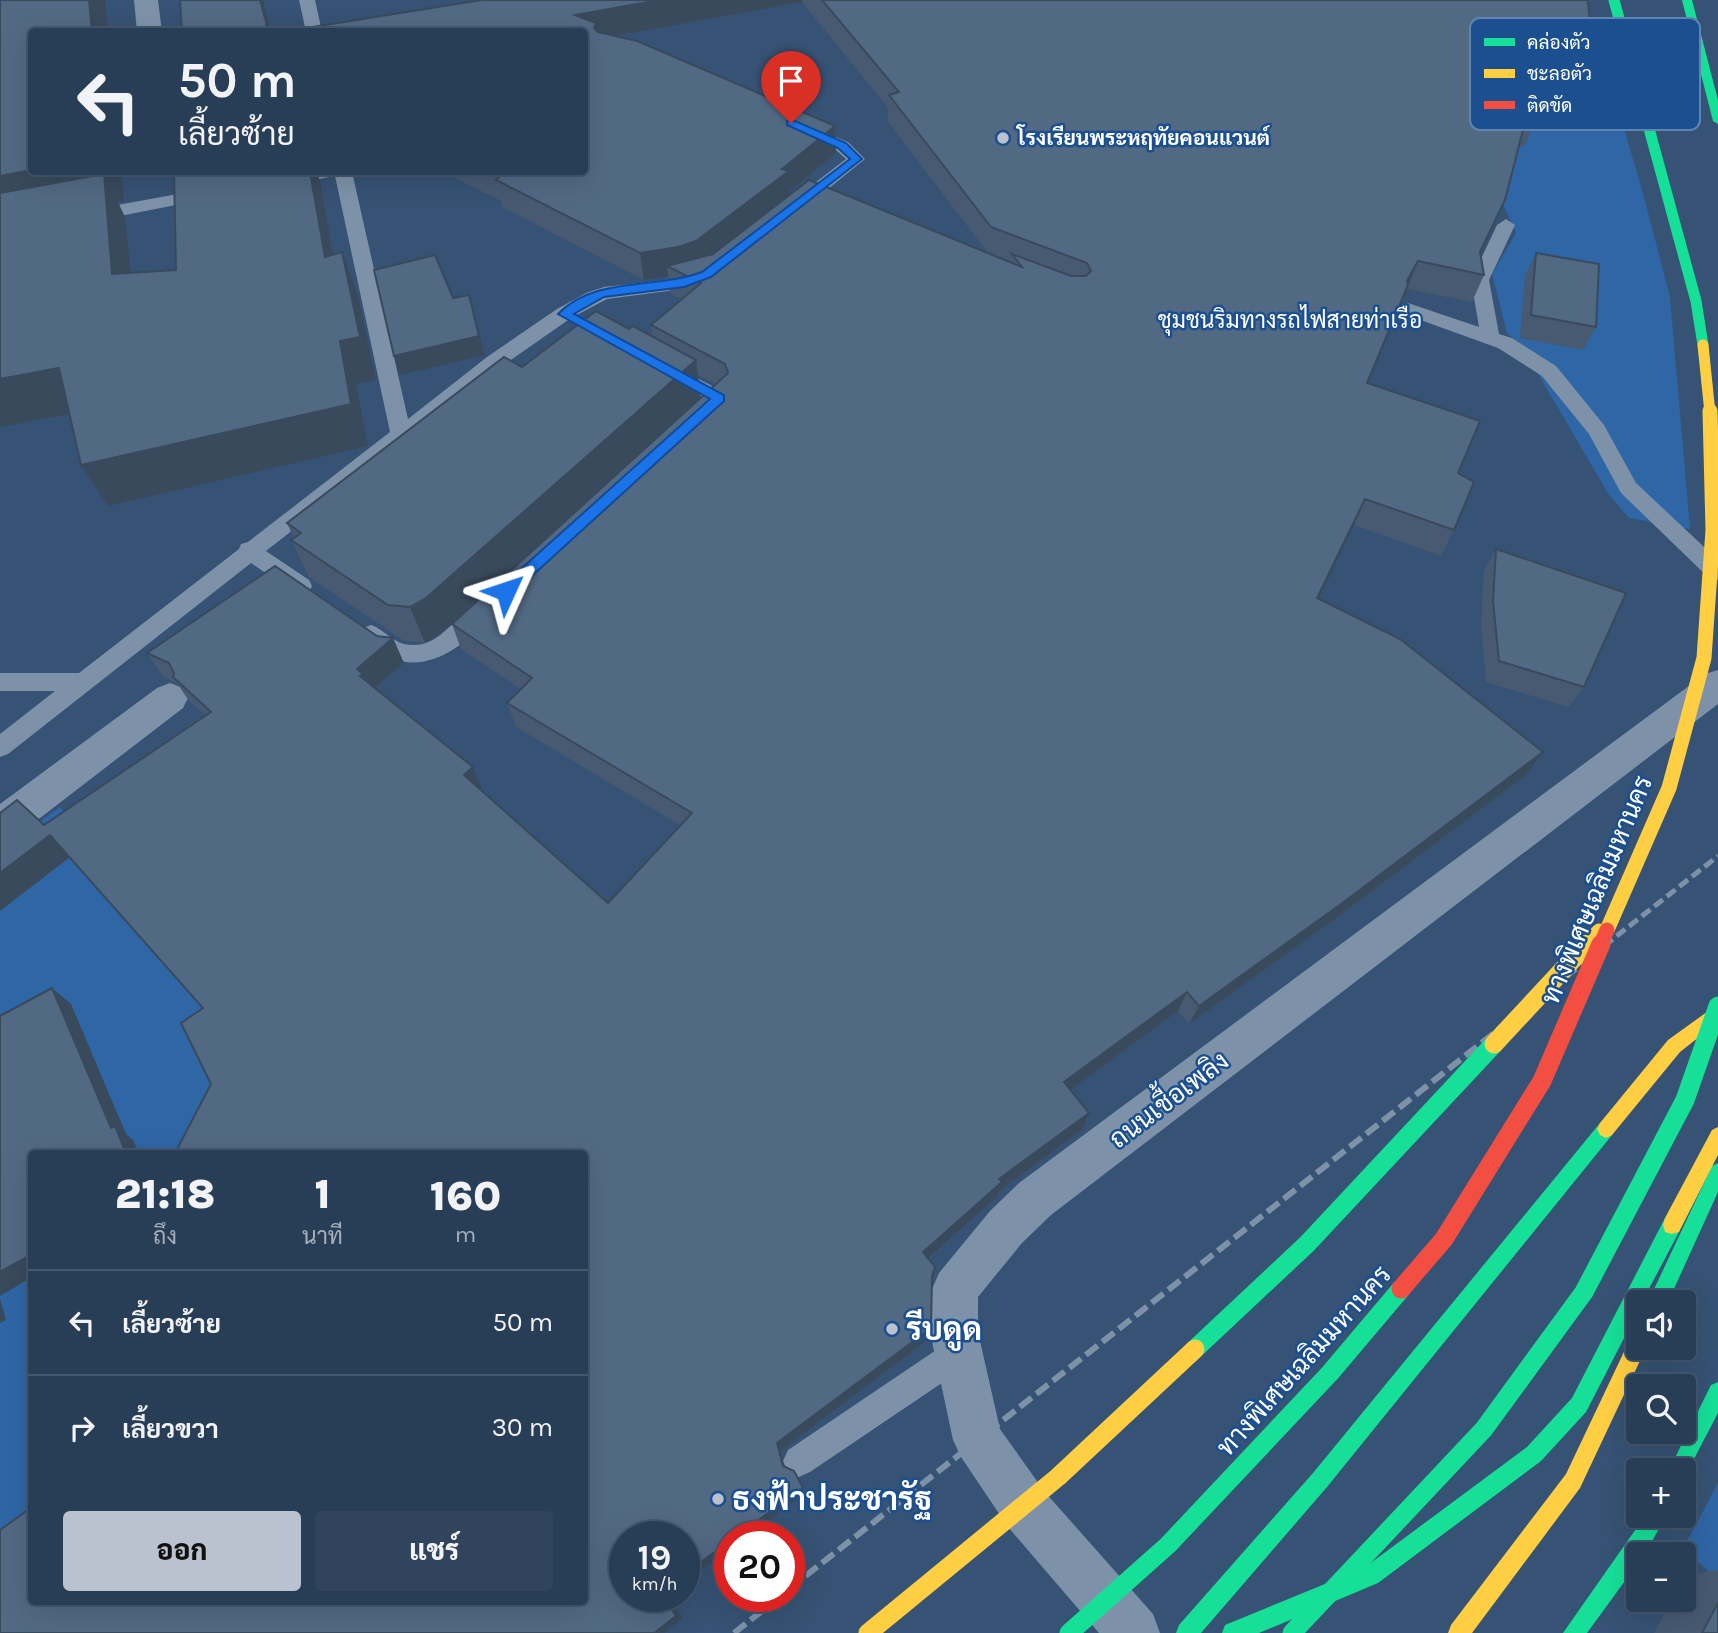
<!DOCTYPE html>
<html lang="th">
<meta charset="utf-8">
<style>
:root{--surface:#283e57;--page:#30455d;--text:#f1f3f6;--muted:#a5aeba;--line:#44576d;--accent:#b9c2ce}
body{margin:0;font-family:Karla,Sarabun,sans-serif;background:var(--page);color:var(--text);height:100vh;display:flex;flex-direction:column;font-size:26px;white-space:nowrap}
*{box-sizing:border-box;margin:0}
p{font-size:23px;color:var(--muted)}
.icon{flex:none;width:38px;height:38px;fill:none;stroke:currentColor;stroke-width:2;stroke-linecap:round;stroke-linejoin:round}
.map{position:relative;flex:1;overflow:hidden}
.details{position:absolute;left:28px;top:1150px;width:560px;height:455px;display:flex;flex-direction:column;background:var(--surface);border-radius:7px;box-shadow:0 7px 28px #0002,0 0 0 2px var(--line)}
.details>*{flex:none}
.banner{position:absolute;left:28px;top:28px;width:560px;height:147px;border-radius:7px;box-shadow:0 7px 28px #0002,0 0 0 2px var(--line);background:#283e57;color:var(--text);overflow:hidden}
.controls{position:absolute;left:1626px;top:1290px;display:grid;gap:14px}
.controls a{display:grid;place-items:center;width:70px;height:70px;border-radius:7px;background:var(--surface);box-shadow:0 7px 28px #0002,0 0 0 2px var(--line);font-size:35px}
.speed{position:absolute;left:609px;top:1521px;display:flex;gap:14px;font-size:35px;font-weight:700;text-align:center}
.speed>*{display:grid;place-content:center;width:91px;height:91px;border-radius:50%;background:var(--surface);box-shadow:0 7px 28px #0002,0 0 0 2px var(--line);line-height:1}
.speed small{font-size:18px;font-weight:400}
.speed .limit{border:10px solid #d22;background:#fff;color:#111}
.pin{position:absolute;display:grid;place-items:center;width:60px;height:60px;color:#fff;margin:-72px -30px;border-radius:50% 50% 50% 0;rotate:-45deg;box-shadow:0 0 7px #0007}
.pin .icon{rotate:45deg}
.me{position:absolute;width:77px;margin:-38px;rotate:48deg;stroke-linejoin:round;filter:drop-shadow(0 0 5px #0008)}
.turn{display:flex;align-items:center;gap:24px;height:147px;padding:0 35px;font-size:32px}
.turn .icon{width:91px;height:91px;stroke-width:2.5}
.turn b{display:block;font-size:49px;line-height:60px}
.eta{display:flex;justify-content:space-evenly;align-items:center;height:119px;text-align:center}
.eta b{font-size:42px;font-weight:800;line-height:49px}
.cta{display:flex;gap:14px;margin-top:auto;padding:14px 35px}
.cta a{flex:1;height:80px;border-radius:7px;background:var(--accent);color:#111;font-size:28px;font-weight:800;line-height:80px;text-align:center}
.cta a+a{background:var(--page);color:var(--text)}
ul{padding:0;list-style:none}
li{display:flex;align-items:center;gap:21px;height:105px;padding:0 35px;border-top:2px solid var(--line)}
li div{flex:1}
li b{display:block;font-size:26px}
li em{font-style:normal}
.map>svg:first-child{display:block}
.green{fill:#2f66a5}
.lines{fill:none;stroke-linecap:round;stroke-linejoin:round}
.lane{fill:#7d92a8;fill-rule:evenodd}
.street{fill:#7d92a8;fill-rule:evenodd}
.fast{fill:#16e098;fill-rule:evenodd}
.slow{fill:#ffcf43;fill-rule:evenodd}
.rail-far1{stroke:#7e92a7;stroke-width:5;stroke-dasharray:11 5;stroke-linecap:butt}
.rail{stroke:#7e92a7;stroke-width:6;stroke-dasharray:15 6;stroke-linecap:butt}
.fast-bridge-far1{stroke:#16e098;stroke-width:11}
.fast-bridge{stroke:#16e098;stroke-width:19}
.slow-bridge-far2{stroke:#ffcf43;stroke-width:11}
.slow-bridge-far1{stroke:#ffcf43;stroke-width:15}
.slow-bridge{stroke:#ffcf43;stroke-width:19}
.jam-bridge-far1{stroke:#f24e42;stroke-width:15}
.jam-bridge{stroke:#f24e42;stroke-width:19}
.wall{fill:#475a72;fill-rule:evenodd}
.shaded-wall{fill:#394a5c}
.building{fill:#526984;stroke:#394a5c;stroke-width:2}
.route{fill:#1a73e8;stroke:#114b97;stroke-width:2}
.poi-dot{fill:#b9c2ce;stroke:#1b4f8f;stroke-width:2.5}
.labels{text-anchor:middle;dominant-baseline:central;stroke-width:5;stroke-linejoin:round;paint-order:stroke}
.far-poi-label{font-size:21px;font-weight:bold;fill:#fff;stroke:#1b4f8f;text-anchor:start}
.far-neighbourhood-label{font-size:23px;fill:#fff;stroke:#1b4f8f}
.street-label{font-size:26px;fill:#fff;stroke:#1b4f8f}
.near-poi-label{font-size:32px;font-weight:bold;fill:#fff;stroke:#1b4f8f;text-anchor:start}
.key{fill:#1b4f8f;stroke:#5f84b1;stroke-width:2}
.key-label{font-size:19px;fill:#fff}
</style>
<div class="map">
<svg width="1718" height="1633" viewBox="0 0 1718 1633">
<rect width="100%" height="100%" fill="#365274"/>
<g class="green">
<path d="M 1513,40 L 1600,48 L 1643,193 L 1670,297 L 1690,529 L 1629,518 L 1609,495 L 1521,345 L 1507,333 L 1492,274 L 1516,233 L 1498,193 Z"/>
<path d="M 60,807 L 277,1082 L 260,1153 L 32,1153 L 31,1512 L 0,1541 L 0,850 Z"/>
<path d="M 1718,1483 L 1718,1579 L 1683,1549 Z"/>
</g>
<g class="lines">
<g class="lane">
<path d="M 299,0 L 315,0 L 322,32 L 306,32 Z"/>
<path d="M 806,125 L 848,142 L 865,159 L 802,210 L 790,210 L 787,206 L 790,202 L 846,159 L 836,150 L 800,134 L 798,130 Z"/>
<path d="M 304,172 L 352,172 L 408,419 L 487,357 L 557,309 L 586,293 L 604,287 L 664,280 L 699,271 L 708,277 L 706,281 L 676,290 L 607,299 L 571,318 L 501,367 L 266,551 L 309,580 L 312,586 L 309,592 L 301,594 L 293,592 L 251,563 L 8,754 L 0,757 L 0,734 L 55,691 L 0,691 L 0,673 L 79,673 L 239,549 L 241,544 L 248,542 L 390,432 L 335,176 L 286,185 L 277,180 L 280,176 Z"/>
<path d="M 205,189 L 211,190 L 214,194 L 211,198 L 90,222 L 81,216 L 90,210 Z"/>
<path d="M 1506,219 L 1515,225 L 1489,280 L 1499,334 L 1512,338 L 1556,366 L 1604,425 L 1636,483 L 1718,560 L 1718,580 L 1709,578 L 1621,493 L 1589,434 L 1542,376 L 1498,348 L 1401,313 L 1399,309 L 1401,305 L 1408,303 L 1479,327 L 1471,280 L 1497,225 Z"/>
<path d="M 671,365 L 726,393 L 729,398 L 711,417 L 697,417 L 694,412 L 705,399 L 664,377 L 661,372 L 664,367 Z"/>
<path d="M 480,606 L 488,609 L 491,615 L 488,621 C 460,647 430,673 390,658 C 378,654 365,645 360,634 L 363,628 L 371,625 C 383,629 392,641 404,644 C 439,652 452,615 480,606 Z"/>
<path d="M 959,1338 L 970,1342 L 974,1353 L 970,1364 L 810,1472 L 799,1477 L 788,1472 L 783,1461 L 788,1450 L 948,1342 Z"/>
</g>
<g class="street">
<path d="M 134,0 L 158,0 L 162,32 L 137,32 Z"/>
<path d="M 1718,670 L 1718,704 L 1051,1215 L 1022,1243 L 978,1297 L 978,1332 L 1000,1429 L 1044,1491 L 1153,1614 L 1160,1633 L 1099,1633 L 1008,1527 L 961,1457 L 953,1440 L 930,1332 L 932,1289 L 939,1273 L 990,1211 L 1019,1183 L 1705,674 Z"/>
<path d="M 170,683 L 183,688 L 188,698 L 183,708 L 14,838 L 0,842 L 0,804 L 157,688 Z"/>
</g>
<g class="fast">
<path d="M 1682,0 L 1692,0 L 1718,100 L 1718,124 L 1713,121 Z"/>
<path d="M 1606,1120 L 1612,1123 L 1615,1129 L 1612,1135 L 1327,1487 L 1201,1633 L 1176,1633 L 1179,1625 L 1313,1473 L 1600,1123 Z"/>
<path d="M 1718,1163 L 1718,1192 L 1668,1302 L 1648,1302 L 1712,1166 Z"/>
<path d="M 1672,1216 L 1679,1218 L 1681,1225 L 1679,1232 L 1642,1302 L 1638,1302 L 1638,1311 L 1586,1412 L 1541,1461 L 1378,1583 L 1259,1633 L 1222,1633 L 1225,1625 L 1364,1568 L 1527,1447 L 1572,1398 L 1665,1218 Z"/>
<path d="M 1718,1382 L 1718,1413 L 1684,1478 L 1684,1470 L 1669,1470 L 1711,1385 Z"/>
<path d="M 1645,1516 L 1666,1516 L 1645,1554 L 1638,1554 L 1638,1563 L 1587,1633 L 1563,1633 Z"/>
</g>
<g class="slow">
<path d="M 1718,1004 L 1718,1022 L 1680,1052 L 1612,1135 L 1606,1138 L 1600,1135 L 1597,1129 L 1600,1123 L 1668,1040 Z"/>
<path d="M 1718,1127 L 1718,1155 L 1679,1232 L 1672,1234 L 1665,1232 L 1663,1225 L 1665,1218 L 1712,1130 Z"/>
<path d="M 1638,1334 L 1638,1348 L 1646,1348 L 1580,1488 L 1472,1633 L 1448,1633 L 1451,1625 L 1566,1474 L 1631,1337 Z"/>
</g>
<path class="rail-far1" d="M 1604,946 L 1718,856"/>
<g class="rail">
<path d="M 789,1589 L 1607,944"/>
<path d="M 734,1633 L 781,1596"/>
</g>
<path class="fast-bridge-far1" d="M 1614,0 L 1696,301 L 1703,345"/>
<g class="fast-bridge">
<path d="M 1195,1349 L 1307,1244 L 1494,1044"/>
<path d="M 1069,1633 L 1168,1545 L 1330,1373 L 1401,1289"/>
<path d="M 1292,1633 L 1484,1429 L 1584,1292 L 1685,1100 L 1718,1006"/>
</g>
<path class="slow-bridge-far2" d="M 1703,345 L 1710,413"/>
<g class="slow-bridge-far1">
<path d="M 1607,930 L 1669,788 L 1704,658 L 1713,530 L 1710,411"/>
<path d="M 1585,946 L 1599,931"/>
</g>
<g class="slow-bridge">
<path d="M 1494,1044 L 1587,944"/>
<path d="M 868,1633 L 1058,1477 L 1195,1349"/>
</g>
<path class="jam-bridge-far1" d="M 1600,946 L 1607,930"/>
<path class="jam-bridge" d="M 1401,1289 L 1444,1239 L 1542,1081 L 1601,944"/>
</g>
<g class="wall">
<path d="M 482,0 L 1591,0 L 1588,6 L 1590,24 L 1578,51 L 1547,48 L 1536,120 L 1524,147 L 1519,146 L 1505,200 L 1481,253 L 1484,275 L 1472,302 L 1407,289 L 1368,383 L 1458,473 L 1454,530 L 1441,556 L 1354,525 L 1318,599 L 1526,775 L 1328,924 L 1189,1024 L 1178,1011 L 1070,1090 L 1089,1113 L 1083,1129 L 999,1191 L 998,1196 L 929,1259 L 933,1280 L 932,1284 L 929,1339 L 780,1451 L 784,1466 L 803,1488 L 805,1494 L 747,1536 L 730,1536 L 730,1549 L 684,1583 L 684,1536 L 625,1536 L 682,1618 L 584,1601 L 211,1084 L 203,1008 L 70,857 L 0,911 L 0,813 L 44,825 L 205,715 L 189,701 L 177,683 L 164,678 L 147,653 L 404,663 L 375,688 L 482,790 L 608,903 L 680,825 L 516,727 L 507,703 L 521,689 L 461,649 L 452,624 L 485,594 L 440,634 L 425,643 L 404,641 L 309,577 L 291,540 L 294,538 L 287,523 L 522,367 L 629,329 L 653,337 L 651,325 L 682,299 L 670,293 L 668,276 L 644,280 L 502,207 L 501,201 L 443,172 L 584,172 ZM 802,2 L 888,108 L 888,122 L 988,253 L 790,194 L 790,191 L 836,153 L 835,126 L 615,36 ZM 697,375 L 716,384 L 700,398 Z"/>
<path d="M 1536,253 L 1596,327 L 1583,350 L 1520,338 L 1525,276 Z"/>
<path d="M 1496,549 L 1584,687 L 1569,707 L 1486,682 L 1481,623 L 1484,571 Z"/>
<path d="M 1718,1570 L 1718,1633 L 1654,1633 L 1672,1600 L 1684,1600 L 1684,1579 L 1686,1575 Z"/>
</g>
<g class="shaded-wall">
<path d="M 89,0 L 105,0 L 108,32 L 92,32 Z"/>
<path d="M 260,0 L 263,0 L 271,32 L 266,32 Z"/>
<path d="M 659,0 L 802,0 L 802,2 L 598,39 L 575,15 Z"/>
<path d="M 835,126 L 836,153 L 790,191 L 790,199 L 699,269 L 681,274 L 667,266 L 668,276 L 644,280 L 640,253 L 782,169 Z"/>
<path d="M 32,170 L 32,172 L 121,172 L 124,201 L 118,202 L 125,217 L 135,317 L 0,223 L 0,176 Z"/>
<path d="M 310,172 L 317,172 L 320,181 L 341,300 L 325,257 Z"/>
<path d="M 1505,200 L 1493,227 L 1469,279 L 1480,252 Z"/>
<path d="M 342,252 L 358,295 L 376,380 L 356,384 L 368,446 L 108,506 L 81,465 Z"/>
<path d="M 1418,261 L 1407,289 L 1357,410 L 1407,281 Z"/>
<path d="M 469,295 L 485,355 L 400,375 L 394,356 Z"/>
<path d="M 696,360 L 701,400 L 440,634 L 425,643 L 410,607 Z"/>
<path d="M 59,368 L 85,411 L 0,427 L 0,379 Z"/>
<path d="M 1365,499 L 1354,525 L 1307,623 L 1317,598 Z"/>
<path d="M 393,638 L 404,663 L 371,691 L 372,700 L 357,669 Z"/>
<path d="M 1543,752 L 1526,775 L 1328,924 L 1189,1024 L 1199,1006 Z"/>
<path d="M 473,767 L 482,790 L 474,797 L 464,775 Z"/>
<path d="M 50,835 L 70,857 L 0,911 L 0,873 Z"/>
<path d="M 52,988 L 71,1004 L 126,1134 L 133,1140 L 139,1153 L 126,1153 L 111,1128 Z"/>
<path d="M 1187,992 L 1178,1011 L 1058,1099 L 1064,1082 Z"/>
<path d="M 1089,1113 L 1083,1129 L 999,1191 L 998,1196 L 921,1265 L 923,1252 L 999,1179 Z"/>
<path d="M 32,1254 L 32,1277 L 0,1296 L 0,1272 Z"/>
<path d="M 0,1299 L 6,1320 L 0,1323 Z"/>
<path d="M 931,1328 L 929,1339 L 780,1451 L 786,1473 L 777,1443 Z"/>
<path d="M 803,1488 L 805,1494 L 747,1536 L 736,1536 Z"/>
<path d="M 730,1541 L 730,1549 L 684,1583 L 684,1574 Z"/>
<path d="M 664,1596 L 669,1596 L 682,1618 L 664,1633 L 654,1633 Z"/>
</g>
<g class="building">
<path d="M 0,0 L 89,0 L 92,32 L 32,32 L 32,170 L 0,176 Z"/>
<path d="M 180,0 L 260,0 L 266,22 L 266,32 L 182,32 Z"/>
<path d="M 482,0 L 659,0 L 575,15 L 596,23 L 594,28 L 598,32 L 637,41 L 835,126 L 782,169 L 789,171 L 696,241 L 678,247 L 640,253 L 496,180 L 500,176 L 491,172 L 584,172 L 584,32 L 281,32 Z"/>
<path d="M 822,0 L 1588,0 L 1590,24 L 1552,19 L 1536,120 L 1526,118 L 1505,200 L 1480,252 L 1484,275 L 1418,261 L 1407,281 L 1408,285 L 1367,383 L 1480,421 L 1458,473 L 1474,482 L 1454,530 L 1365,499 L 1317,598 L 1400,639 L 1543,752 L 1341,904 L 1199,1006 L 1187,992 L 1064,1082 L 1089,1113 L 999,1179 L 1002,1182 L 923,1252 L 935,1267 L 932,1276 L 931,1328 L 777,1443 L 783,1466 L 794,1471 L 803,1488 L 736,1536 L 730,1536 L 730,1541 L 684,1574 L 684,1536 L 625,1536 L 625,1596 L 664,1596 L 676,1616 L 654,1633 L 0,1633 L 0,1530 L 32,1507 L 32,1601 L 584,1601 L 584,1153 L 175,1153 L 211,1084 L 181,1023 L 203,1008 L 50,835 L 0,873 L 0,813 L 17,800 L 44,825 L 211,712 L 173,677 L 174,673 L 169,663 L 147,653 L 275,566 L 377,636 L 393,638 L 357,669 L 363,674 L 360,676 L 473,767 L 464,775 L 608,903 L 692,813 L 507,703 L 532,678 L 452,624 L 728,373 L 725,364 L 651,325 L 701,283 L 667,266 L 713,254 L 809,180 L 1022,267 L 1012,254 L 1071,276 L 1086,276 L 1091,271 L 1087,263 L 991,227 L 889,95 L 899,92 Z"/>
<path d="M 174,172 L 310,172 L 325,257 L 342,252 L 360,337 L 340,341 L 351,404 L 81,465 L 59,368 L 0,379 L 0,193 L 104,174 L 112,274 L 176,270 Z"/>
<path d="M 1536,253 L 1599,264 L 1596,327 L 1531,315 Z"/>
<path d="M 435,255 L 453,298 L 469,295 L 479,336 L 394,356 L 374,270 Z"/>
<path d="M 596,311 L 629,329 L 633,326 L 696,360 L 426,598 L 410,607 L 388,605 L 291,540 L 301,533 L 287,523 L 504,357 L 522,367 Z"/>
<path d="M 1496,549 L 1626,593 L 1584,687 L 1499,661 L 1493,601 Z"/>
<path d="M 52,988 L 111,1128 L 115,1126 L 126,1153 L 32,1153 L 32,1254 L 0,1272 L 0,1016 Z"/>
<path d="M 1718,1603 L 1718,1633 L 1702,1633 Z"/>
</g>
<path class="route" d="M 787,121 L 795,121 L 846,143 L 862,159 L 711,277 L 684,287 L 604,297 L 574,314 L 724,395 L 724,401 L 511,595 L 501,595 L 501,587 L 710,399 L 558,314 C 594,276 657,289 702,272 L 850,159 L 838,148 L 787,125 Z"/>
<g class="poi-dot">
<circle cx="1003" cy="138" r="7"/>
<circle cx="892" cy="1329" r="7"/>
<circle cx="718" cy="1499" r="7"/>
</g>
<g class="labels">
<g class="far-poi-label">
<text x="1017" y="138">โรงเรียนพระหฤทัยคอนแวนต์</text>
</g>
<g class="far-neighbourhood-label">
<text x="1290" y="320">ชุมชนริมทางรถไฟสายท่าเรือ</text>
</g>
<g class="street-label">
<text transform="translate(1597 890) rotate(-67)">ทางพิเศษเฉลิมมหานคร</text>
<text transform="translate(1169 1100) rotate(-37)">ถนนเชื้อเพลิง</text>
<text transform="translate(1304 1361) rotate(-48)">ทางพิเศษเฉลิมมหานคร</text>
</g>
<g class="near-poi-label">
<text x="906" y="1329">รีบดูด</text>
<text x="732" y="1499">ธงฟ้าประชารัฐ</text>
</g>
</g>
<rect x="1470" y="18" width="230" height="112" rx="10" class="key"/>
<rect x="1484" y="38" width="31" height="8" fill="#16e098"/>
<rect x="1484" y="69" width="31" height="9" fill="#ffcf43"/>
<rect x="1484" y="101" width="31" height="8" fill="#f24e42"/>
<g class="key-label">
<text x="1527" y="49">คล่องตัว</text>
<text x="1527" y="80">ชะลอตัว</text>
<text x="1527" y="112">ติดขัด</text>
</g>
</svg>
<div class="controls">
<a><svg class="icon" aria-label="sound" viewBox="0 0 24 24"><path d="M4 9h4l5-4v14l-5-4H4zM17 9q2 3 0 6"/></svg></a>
<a><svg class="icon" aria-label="search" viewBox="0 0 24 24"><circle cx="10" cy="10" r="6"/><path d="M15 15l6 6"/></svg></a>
<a>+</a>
<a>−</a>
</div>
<div class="speed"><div>19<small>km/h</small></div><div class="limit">20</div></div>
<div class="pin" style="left:791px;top:123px;background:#d93025"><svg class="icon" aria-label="arrive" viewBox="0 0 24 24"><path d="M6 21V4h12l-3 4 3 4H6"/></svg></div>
<svg class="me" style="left:506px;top:591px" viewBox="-20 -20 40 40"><path d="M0-17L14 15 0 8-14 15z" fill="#1a73e8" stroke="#fff" stroke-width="4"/></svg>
<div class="banner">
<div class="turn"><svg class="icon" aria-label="left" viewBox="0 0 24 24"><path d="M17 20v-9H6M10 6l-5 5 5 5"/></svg><div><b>50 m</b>เลี้ยวซ้าย</div></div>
</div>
<section class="details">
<div class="eta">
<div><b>21:18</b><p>ถึง</p></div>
<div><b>1</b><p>นาที</p></div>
<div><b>160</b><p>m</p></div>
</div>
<ul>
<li><svg class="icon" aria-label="left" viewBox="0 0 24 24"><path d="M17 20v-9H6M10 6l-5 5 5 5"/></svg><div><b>เลี้ยวซ้าย</b></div><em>50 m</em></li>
<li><svg class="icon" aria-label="right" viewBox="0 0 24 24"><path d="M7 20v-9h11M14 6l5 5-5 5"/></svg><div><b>เลี้ยวขวา</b></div><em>30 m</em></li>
</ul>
<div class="cta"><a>ออก</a><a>แชร์</a></div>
</section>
</div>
